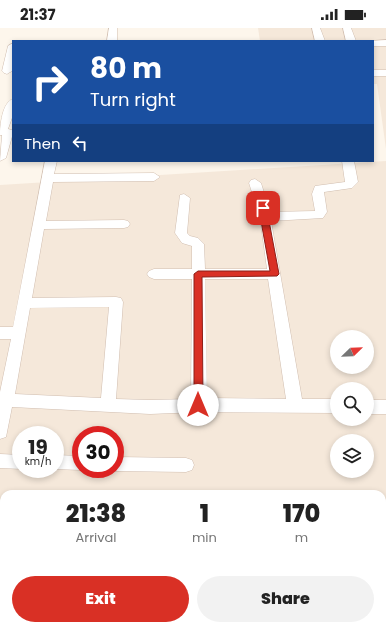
<!DOCTYPE html>
<style>
:root{--surface:#fff;--page:#f2f2f2;--text:#222;--muted:#767676;--accent:#d93025}
body{margin:0;font-family:Poppins,sans-serif;background:var(--page);color:var(--text);height:100vh;display:flex;flex-direction:column;font-size:15px;white-space:nowrap}
*{box-sizing:border-box;margin:0}
p{font-size:13px;color:var(--muted)}
.icon{flex:none;width:22px;height:22px;fill:none;stroke:currentColor;stroke-width:2;stroke-linecap:round;stroke-linejoin:round}
.map{position:relative;flex:1;overflow:hidden}
.drawer{position:absolute;left:0px;top:462px;width:386px;height:140px;display:flex;flex-direction:column;background:var(--surface);border-radius:12px 12px 0 0;box-shadow:0 2px 6px #0003}
.drawer>*{flex:none}
.banner{position:absolute;left:12px;top:12px;width:362px;height:122px;border-radius:0px;box-shadow:0 2px 6px #0003;background:#1a4fa0;color:#fff;overflow:hidden}
.needle{width:26px;rotate:67deg}
.tools{position:absolute;left:330px;top:302px;display:grid;gap:8px}
.tools a{display:grid;place-items:center;width:44px;height:44px;border-radius:50%;background:var(--surface);box-shadow:0 2px 6px #0003;font-size:20px}
.speed{position:absolute;left:12px;top:398px;display:flex;gap:8px;font-size:20px;font-weight:700;text-align:center}
.speed>*{display:grid;place-content:center;width:52px;height:52px;border-radius:50%;background:var(--surface);box-shadow:0 2px 6px #0003;line-height:1}
.speed small{font-size:10px;font-weight:400}
.speed .limit{border:6px solid #d22;background:#fff;color:#111}
.pin{position:absolute;display:grid;place-items:center;width:34px;height:34px;color:#fff;margin:-17px;border-radius:8px;box-shadow:0 2px 6px #0006}
.me{position:absolute;width:44px;margin:-22px;rotate:0deg;stroke-linejoin:round;filter:drop-shadow(0 0 3px #0008)}
.turn{display:flex;align-items:center;gap:14px;height:84px;padding:0 12px;font-size:18px}
.turn .icon{width:52px;height:52px;stroke-width:2.5}
.turn b{display:block;font-size:28px;line-height:34px}
.then{display:flex;align-items:center;height:38px;padding:0 12px;background:#0003;gap:8px;font-size:15px}
.eta{display:flex;justify-content:space-evenly;align-items:center;height:68px;text-align:center}
.eta b{font-size:24px;font-weight:800;line-height:28px}
.action{display:flex;gap:8px;margin-top:auto;padding:8px 12px}
.action a{flex:1;height:46px;border-radius:24px;background:var(--accent);color:#fff;font-size:16px;font-weight:800;line-height:46px;text-align:center}
.action a+a{background:var(--page);color:var(--text)}
.status{display:flex;justify-content:space-between;align-items:center;height:28px;padding:0 20px;background:var(--surface);direction:ltr}
.status svg{height:11px;fill:currentColor}
.map>svg:first-child{display:block}
.residential{fill:#f5e8da;fill-rule:evenodd}
.lines{fill:none;stroke-linecap:round;stroke-linejoin:round}
.street-casing{stroke:#d1beb0;stroke-width:1}
.street{fill:#fff;fill-rule:evenodd}
.route{fill:#d93025;stroke:#8d1f18}
</style>
<div class="status"><b>21:37</b><svg viewBox="0 0 49 12"><path d="M0 12V9h3v3zM5 12V6h3v6zM10 12V3h3v9zM15 12V0h3v12zM26 1h20v11H26zM47 4h2v5h-2z"/></svg></div>
<div class="map">
<svg width="386" height="602" viewBox="0 0 386 602">
<rect width="100%" height="100%" fill="#fdf6ec"/>
<g class="residential">
<path d="M 258,0 L 386,0 L 386,121 L 377,56 L 373,56 L 373,13 L 260,13 Z"/>
<path d="M 386,133 L 386,602 L 0,602 L 0,157 ZM 337,309 L 367,309 L 367,339 L 337,339 ZM 337,361 L 367,361 L 367,391 L 337,391 ZM 21,407 L 55,407 L 55,441 L 21,441 ZM 81,407 L 115,407 L 115,441 L 81,441 ZM 337,413 L 367,413 L 367,443 L 337,443 ZM 4,466 L 382,466 L 382,598 L 4,598 Z"/>
</g>
<g class="lines">
<defs>
<g id="street">
<path d="M 109,0 L 117,0 L 117,13 L 107,13 Z"/>
<path d="M 312,0 L 320,0 L 325,13 L 315,13 Z"/>
<path d="M 343,0 L 351,0 L 356,13 L 346,13 Z"/>
<path d="M 386,12 L 386,18 L 373,18 L 373,13 L 370,13 Z"/>
<path d="M 13,15 L 12,43 L 7,46 L 4,45 L 2,43 L 8,18 Z"/>
<rect x="373" y="42" width="13" height="6"/>
<path d="M 13,71 L 13,87 L 8,101 L 12,102 L 13,105 L 6,130 L 0,133 L 2,107 L 0,107 C 0,98 2,74 13,71 Z"/>
<path d="M 45,133 L 57,133 L 54,146 L 154,145 L 160,149 L 154,153 L 53,154 L 46,193 L 124,192 L 128,193 L 130,196 L 128,199 L 124,200 L 44,201 L 32,270 L 116,269 L 121,270 L 123,274 L 116,371 L 150,372 L 191,371 L 192,251 L 154,251 L 149,249 L 147,246 L 149,243 L 154,241 L 192,241 L 192,218 L 182,215 L 175,205 L 180,167 L 184,166 L 190,170 L 187,205 L 190,208 L 198,210 L 204,216 L 205,241 L 267,241 L 260,189 L 249,155 L 251,152 L 255,151 L 261,155 L 270,184 L 315,183 L 312,166 L 315,158 L 345,154 L 342,133 L 354,133 L 358,154 L 352,160 L 324,164 L 327,184 L 323,190 L 271,193 L 302,371 L 337,371 L 337,385 L 199,384 L 150,386 L 12,379 L 6,409 L 0,411 L 0,364 L 11,311 L 0,311 L 0,299 L 13,299 ZM 205,251 L 268,251 L 286,371 L 207,370 ZM 109,279 L 101,370 L 15,366 L 30,280 Z"/>
<rect x="367" y="372" width="19" height="14"/>
<path d="M 0,426 L 21,427 L 22,441 L 0,440 Z"/>
<path d="M 55,427 L 81,428 L 81,441 L 85,441 L 81,442 L 54,441 Z"/>
<path d="M 115,429 L 186,430 L 192,432 L 194,437 L 192,442 L 186,444 L 115,443 L 109,441 L 115,441 Z"/>
<rect x="0" y="497" width="4" height="18"/>
<path d="M 88,598 L 108,598 L 106,602 L 86,602 Z"/>
</g>
</defs>
<use href="#street" class="street-casing"/>
<use href="#street" class="street"/>
</g>
<path class="route" d="M 263,178 L 267,180 L 270,189 L 269,193 L 279,246 L 277,248 L 202,249 L 203,377 L 198,381 L 194,377 L 194,246 L 198,243 L 270,243 L 261,193 L 262,189 L 260,180 Z"/>
</svg>
<div class="tools">
<a><svg class="needle" viewBox="-14 -14 28 28"><path d="M0-13l5 13h-10z" fill="#e53935"/><path d="M0 13l5-13h-10z" fill="#767676"/></svg></a>
<a><svg class="icon" aria-label="search" viewBox="0 0 24 24"><circle cx="10" cy="10" r="6"/><path d="M15 15l6 6"/></svg></a>
<a><svg class="icon" aria-label="layers" viewBox="0 0 24 24"><path d="M12 4l9 5-9 5-9-5zM3 14l9 5 9-5"/></svg></a>
</div>
<div class="speed"><div>19<small>km/h</small></div><div class="limit">30</div></div>
<div class="pin" style="left:263px;top:180px;background:#d93025"><svg class="icon" aria-label="arrive" viewBox="0 0 24 24"><path d="M6 21V4h12l-3 4 3 4H6"/></svg></div>
<svg class="me" style="left:198px;top:377px" viewBox="-20 -20 40 40"><circle r="19" fill="#fff"/><path d="M0-13L10 11 0 6-10 11z" fill="#d93025"/></svg>
<div class="banner">
<div class="turn"><svg class="icon" aria-label="right" viewBox="0 0 24 24"><path d="M7 20v-9h11M14 6l5 5-5 5"/></svg><div><b>80 m</b>Turn right</div></div>
<div class="then">Then<svg class="icon" aria-label="left" viewBox="0 0 24 24"><path d="M17 20v-9H6M10 6l-5 5 5 5"/></svg></div>
</div>
<section class="drawer">
<div class="eta">
<div><b>21:38</b><p>Arrival</p></div>
<div><b>1</b><p>min</p></div>
<div><b>170</b><p>m</p></div>
</div>
<div class="action"><a>Exit</a><a>Share</a></div>
</section>
</div>
